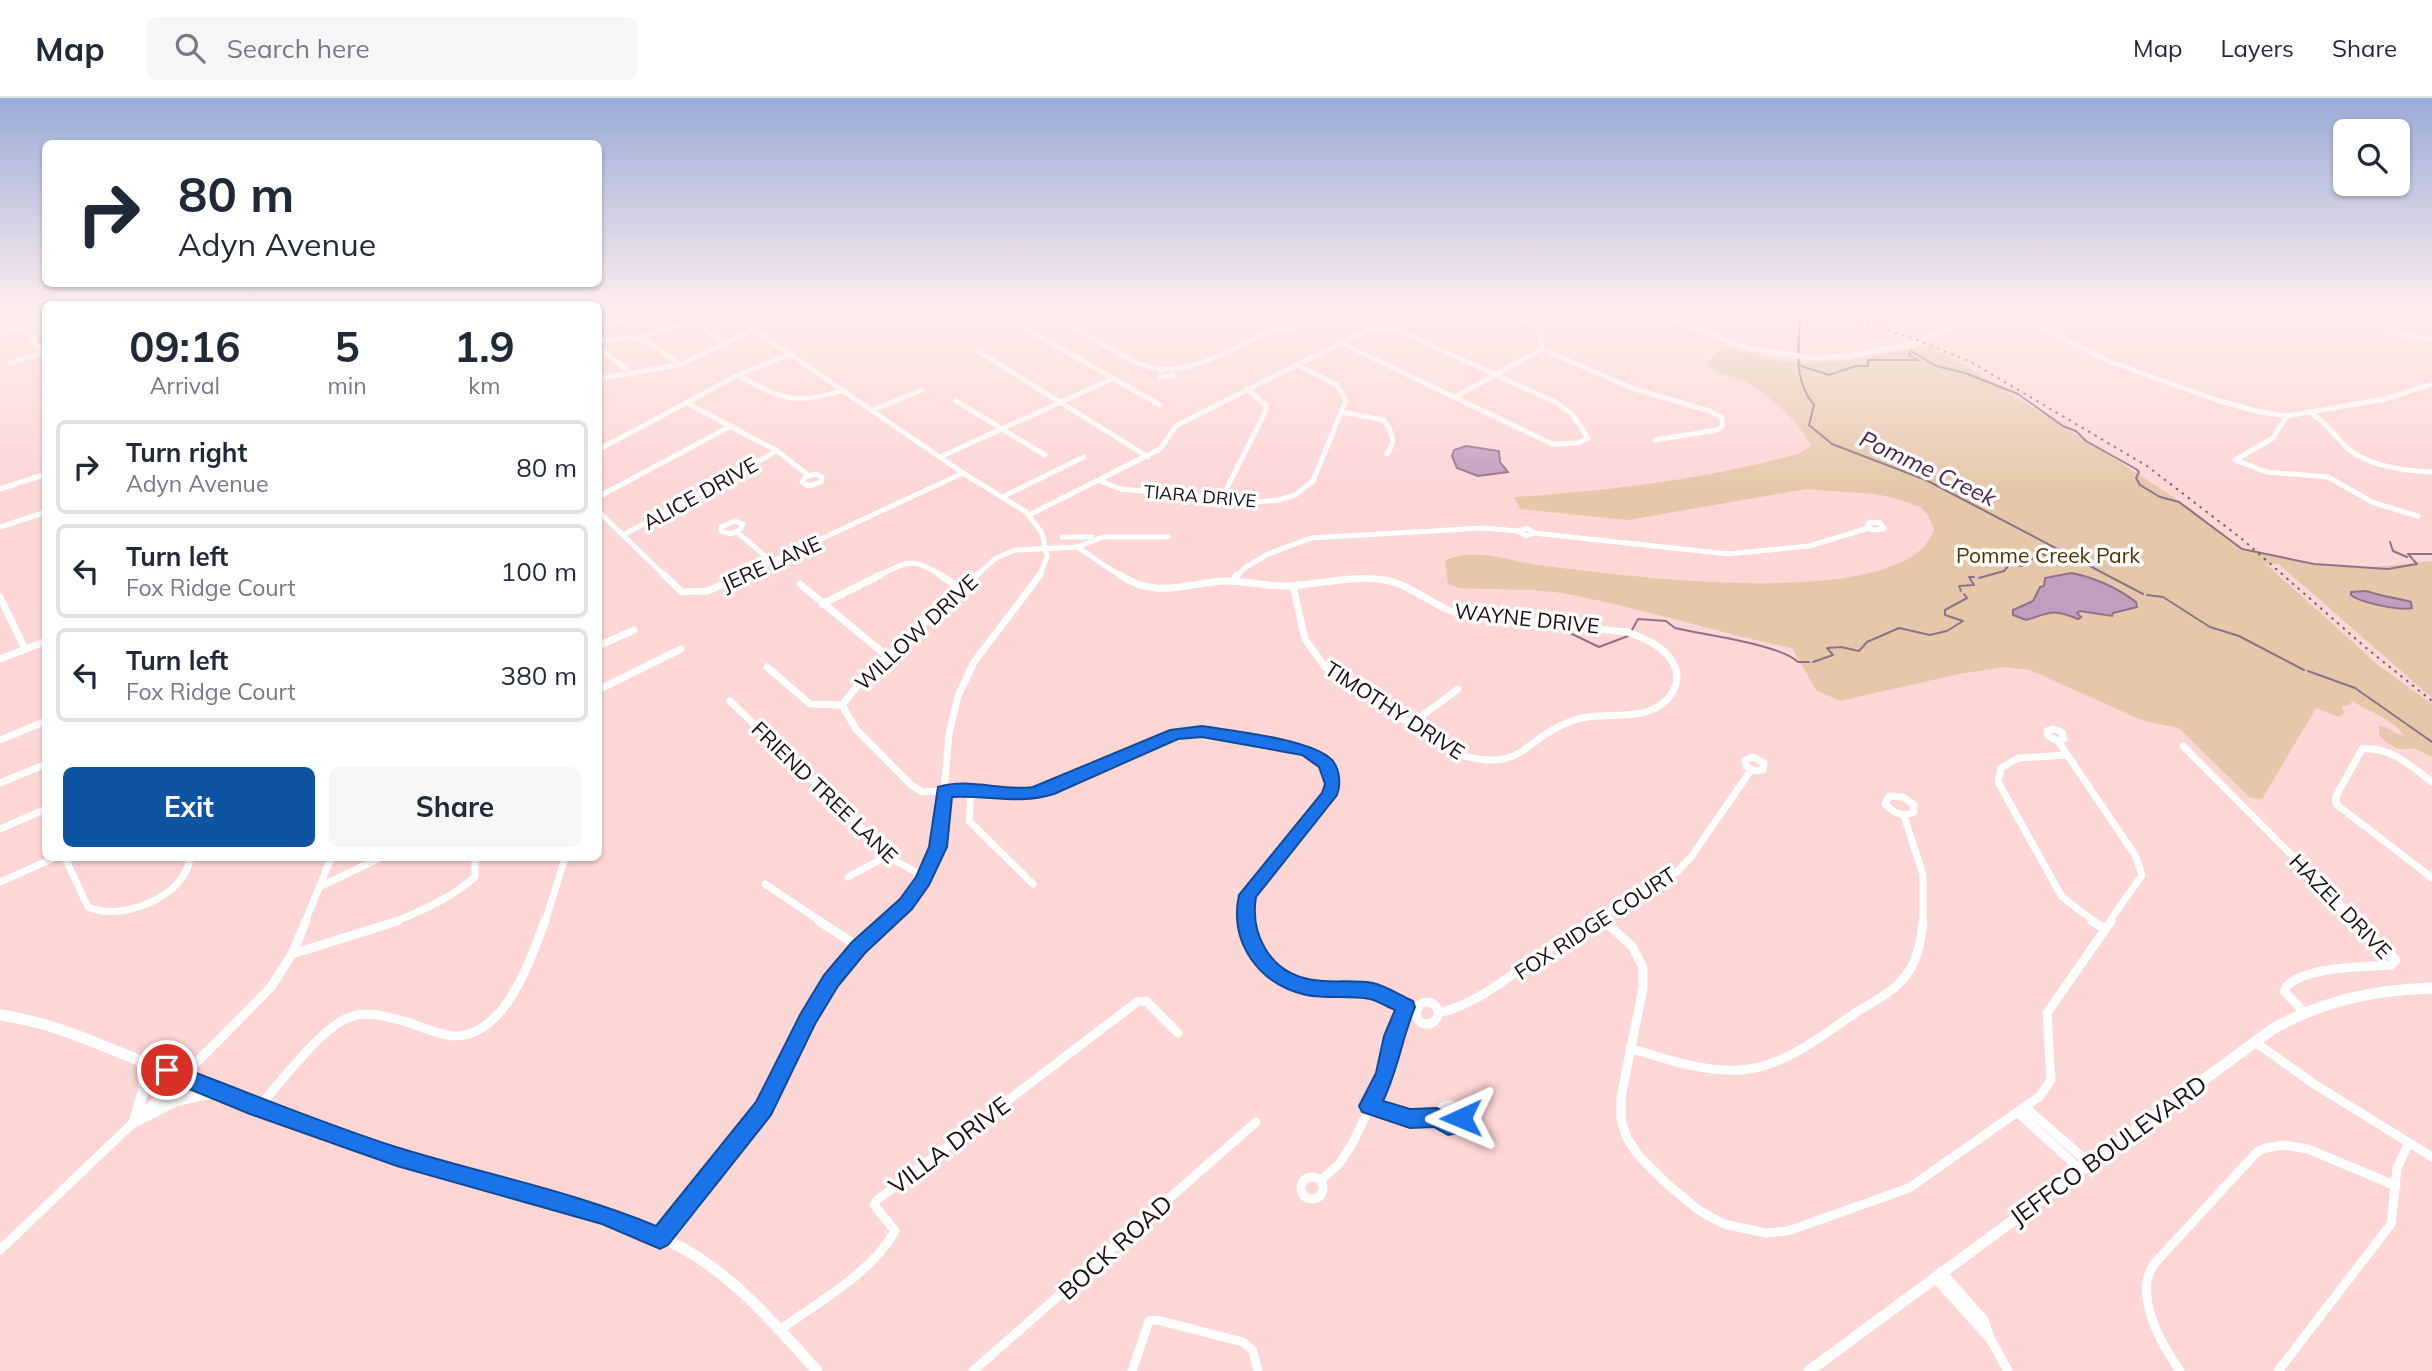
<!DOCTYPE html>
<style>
:root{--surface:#fff;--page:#f6f6f7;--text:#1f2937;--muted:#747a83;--line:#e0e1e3;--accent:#0e54a3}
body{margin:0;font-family:Mulish,sans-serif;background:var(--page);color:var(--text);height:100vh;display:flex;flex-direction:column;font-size:26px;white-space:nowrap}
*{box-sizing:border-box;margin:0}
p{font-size:23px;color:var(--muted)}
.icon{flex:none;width:38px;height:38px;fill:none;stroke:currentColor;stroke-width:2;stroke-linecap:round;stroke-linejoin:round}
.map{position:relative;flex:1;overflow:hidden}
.sheet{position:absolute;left:42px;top:203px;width:560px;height:560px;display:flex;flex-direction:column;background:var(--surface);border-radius:10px;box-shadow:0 2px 5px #0004}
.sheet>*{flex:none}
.top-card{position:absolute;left:42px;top:42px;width:560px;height:147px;border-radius:10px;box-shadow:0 2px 5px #0004;background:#fff;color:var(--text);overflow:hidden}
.tools{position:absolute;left:2333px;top:21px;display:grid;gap:14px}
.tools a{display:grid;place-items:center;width:77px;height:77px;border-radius:10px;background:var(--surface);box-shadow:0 2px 5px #0004;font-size:35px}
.pin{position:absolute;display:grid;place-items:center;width:60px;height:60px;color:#fff;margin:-30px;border:4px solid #fff;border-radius:50%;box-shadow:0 2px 7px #0007}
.me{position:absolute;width:77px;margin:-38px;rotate:269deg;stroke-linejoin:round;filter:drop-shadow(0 0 5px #0008)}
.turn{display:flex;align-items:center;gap:24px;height:147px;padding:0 21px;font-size:32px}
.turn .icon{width:91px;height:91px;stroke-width:2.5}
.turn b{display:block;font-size:49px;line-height:60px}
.eta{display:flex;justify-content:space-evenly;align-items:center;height:119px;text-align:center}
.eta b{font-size:42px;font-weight:700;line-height:49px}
.action{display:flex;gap:14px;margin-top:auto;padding:14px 21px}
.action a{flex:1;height:80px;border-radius:10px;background:var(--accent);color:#fff;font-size:28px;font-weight:700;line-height:80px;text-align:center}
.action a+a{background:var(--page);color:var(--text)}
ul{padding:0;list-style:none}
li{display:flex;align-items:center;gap:21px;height:94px;margin:0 14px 10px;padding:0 7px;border:4px solid var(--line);border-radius:10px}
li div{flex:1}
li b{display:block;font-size:26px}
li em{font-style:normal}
header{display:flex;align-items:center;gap:42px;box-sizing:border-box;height:98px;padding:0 35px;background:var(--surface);border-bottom:2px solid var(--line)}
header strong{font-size:33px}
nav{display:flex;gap:38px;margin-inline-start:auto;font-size:24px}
.search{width:490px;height:63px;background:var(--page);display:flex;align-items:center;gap:18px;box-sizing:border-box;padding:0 24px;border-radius:10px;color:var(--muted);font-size:26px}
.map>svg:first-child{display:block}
.green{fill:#e5c8a9}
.water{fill:#c29dbe;stroke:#8f7289;stroke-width:2}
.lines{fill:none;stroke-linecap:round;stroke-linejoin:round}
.stream{stroke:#8f7289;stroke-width:2}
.minor-far2{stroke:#fff;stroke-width:5}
.minor-far1{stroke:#fff;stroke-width:7}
.minor{stroke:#fff;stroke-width:9}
.major{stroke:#fff;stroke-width:11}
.rail{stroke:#7b6262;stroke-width:2;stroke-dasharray:2.5 5;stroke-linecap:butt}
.route{fill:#1a73e8;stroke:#114b97;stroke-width:2}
.labels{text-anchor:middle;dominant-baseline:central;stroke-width:7;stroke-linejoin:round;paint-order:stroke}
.far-street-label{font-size:18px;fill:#190c0c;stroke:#fff}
.street-label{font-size:21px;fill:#190c0c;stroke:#fff}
.park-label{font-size:21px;fill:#523102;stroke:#fff}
.water-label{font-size:23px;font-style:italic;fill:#50224d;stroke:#fff}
.near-street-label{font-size:24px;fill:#190c0c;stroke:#fff}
</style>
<header>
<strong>Map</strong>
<div class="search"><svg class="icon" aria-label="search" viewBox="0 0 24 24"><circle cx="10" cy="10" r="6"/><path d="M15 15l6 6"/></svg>Search here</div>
<nav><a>Map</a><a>Layers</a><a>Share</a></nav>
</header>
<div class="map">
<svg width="2432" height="1273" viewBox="0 0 2432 1273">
<rect width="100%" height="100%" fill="#fdd6d6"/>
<path class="green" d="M 1722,248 L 1778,263 L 1815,265 L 1852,262 L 1926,248 L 1962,266 L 2103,353 L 2184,406 L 2245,452 L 2315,467 L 2374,469 L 2432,463 L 2432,600 L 2279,466 L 2266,466 L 2378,567 L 2432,606 L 2432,659 L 2414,650 C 2399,654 2390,648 2379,637 L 2379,628 C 2390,629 2394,636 2404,638 C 2396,623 2367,612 2352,603 L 2350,607 L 2342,608 L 2344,615 L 2339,619 L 2316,610 L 2262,701 L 2250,700 L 2179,630 L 2144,623 L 2030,572 L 2005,569 L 1959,576 L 1840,603 L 1816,592 L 1792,550 C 1717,535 1643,510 1567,496 C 1532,490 1495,492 1459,490 L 1448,486 L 1445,463 C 1474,448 1507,463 1538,467 C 1610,476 1905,518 1934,432 L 1928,417 L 1920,409 L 1895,400 L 1875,396 L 1806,391 L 1628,422 L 1520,411 L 1514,399 C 1614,392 1700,382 1798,356 L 1811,348 C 1803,328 1766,293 1746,284 C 1731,278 1719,277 1707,266 Z"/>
<g class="water">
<path d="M 1466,348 L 1499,353 L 1500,364 L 1508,374 L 1478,378 L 1457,370 L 1452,358 L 1454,352 Z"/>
<path d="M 2071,475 C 2093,479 2118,490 2136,504 L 2137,509 L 2113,515 L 2112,518 L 2080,513 L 2077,515 L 2081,519 L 2078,521 C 2051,510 2050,515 2026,522 L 2013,517 L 2013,512 L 2033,503 L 2040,489 L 2044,488 L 2045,480 Z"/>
<path d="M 2366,493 C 2381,498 2396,500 2411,504 L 2412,510 C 2401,513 2361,505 2351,497 L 2351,494 Z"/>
</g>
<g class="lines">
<g class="stream">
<path d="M 1800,213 C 1800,246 1791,280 1814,307 L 1809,327 L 1832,346 L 1926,382 L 2143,496"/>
<path d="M 1798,267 L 1829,277 L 1856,268 L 1868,268 L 1868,262 L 1918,262 L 1909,257 L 1911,253 L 1936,268 L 1965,275 L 2018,296 L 2063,328 L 2076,333 L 2086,343 L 2136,371 L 2139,374 L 2136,380 L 2140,387 L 2160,399 L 2179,404 L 2242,451 L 2314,466 L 2388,471 L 2417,466 L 2408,456 L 2432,456"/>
<path d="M 2390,444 L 2393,453 L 2407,459"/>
<path d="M 1979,480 L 2004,473 L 2010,466 L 2022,468 L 2025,462 L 2037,460 L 2034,453 L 2045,457 L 2057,453"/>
<path d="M 1961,493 L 1959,488 L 1974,487 L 1969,479 L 1974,479"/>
<path d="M 2147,497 L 2163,499 L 2210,529 L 2239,538 L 2304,572"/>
<path d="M 1632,532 L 1638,521 L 1666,523 L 1675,530 C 1704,537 1779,546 1798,564 L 1809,564"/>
<path d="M 1570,535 L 1599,549 L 1628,538"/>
<path d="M 1813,564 L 1833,557 L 1827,550 L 1841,549 L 1859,553 L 1867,544 L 1899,530 L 1930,537 L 1947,533 L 1963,523 L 1945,517 L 1945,512 L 1967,500 L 1964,496"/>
<path d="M 2308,573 L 2355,590 L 2432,644"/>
</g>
<g class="minor-far2">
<path d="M 27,213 L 33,223 L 29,235 L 46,259"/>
<path d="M 727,213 L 963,375 L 1026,414 L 1042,435 L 1047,459 L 1039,479"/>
<path d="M 1064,213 L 1065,222 L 1071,227 C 1094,240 1118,257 1143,267 C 1183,285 1244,244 1281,227 L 1292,229 L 1287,232 L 1279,230"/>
<path d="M 1639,213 L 1666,219 L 1747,250 L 1812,260 L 1848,258 L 1917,245 L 1947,229 L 1975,221 L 2015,221 L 2035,227 L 2113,265 L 2217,302 L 2255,313 L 2287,318 L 2385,301 L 2432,286"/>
<path d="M 598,228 L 671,213"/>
<path d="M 1025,230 L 1160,307"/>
<path d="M 1394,230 L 1555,304 L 1572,316 L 1588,340 L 1578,345 L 1552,346 L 1341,245 L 1370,231 Z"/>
<path d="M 2387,233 L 2432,242"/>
<path d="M 0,235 L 46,227"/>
<path d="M 642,239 L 669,229 L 697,226 L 726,245"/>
<path d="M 598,244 C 638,236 648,240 679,267"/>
<path d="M 598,249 L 632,276"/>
<path d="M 1542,251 L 1634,291 L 1710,313 L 1722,320 L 1722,328 L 1717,332 L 1655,342"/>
<path d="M 978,253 L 1148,359"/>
<path d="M 10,265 L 43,255"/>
<path d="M 1162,273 L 1161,279 L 1173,278 L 1173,273"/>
<path d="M 738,277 C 780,301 796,308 844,292"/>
<path d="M 598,281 L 679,267 L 755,231"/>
<path d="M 1455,299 L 1542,251 L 1541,236 L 1532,224 L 1462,213"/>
<path d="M 956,303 L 1045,357"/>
<path d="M 687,305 L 777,353 L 808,377"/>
<path d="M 873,312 L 922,292"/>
<path d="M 1342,314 L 1384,322 C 1392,335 1397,342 1387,356"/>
<path d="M 2312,316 C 2326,324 2332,335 2343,346 C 2364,368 2404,373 2432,374"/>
<path d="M 2287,318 L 2273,340 L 2235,362 L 2267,374 L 2328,379 L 2374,405 L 2418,418"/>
<path d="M 598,352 L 738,277 L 791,256"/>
<path d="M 940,359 L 1114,280"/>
<path d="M 815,376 L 822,379 L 821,384 L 809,388 L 802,384 L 805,379 Z"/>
<path d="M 1100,383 L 1121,391 L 1256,404 L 1279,402 L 1295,397 L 1313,383 L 1346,302 L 1337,287 L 1297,267"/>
<path d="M 0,391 L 46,376"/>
<path d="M 598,399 L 731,328"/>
<path d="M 1002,399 L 1084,359"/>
<path d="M 1222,400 L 1265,314 L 1266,307 L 1247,291"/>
<path d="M 598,413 L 666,479"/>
<path d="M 1029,417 L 1160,351 L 1176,328 L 1185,323 L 1341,245"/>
<path d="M 735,423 L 743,426 L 740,432 L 730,436 L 721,433 L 721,429 Z"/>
<path d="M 1870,424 L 1880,425 L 1884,431 L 1872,432 L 1867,427 Z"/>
<path d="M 0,429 L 46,414"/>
<path d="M 1518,433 L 1526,438 L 1534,435 L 1728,456 L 1809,448 L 1869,430"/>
<path d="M 737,434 L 773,465"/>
<path d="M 623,437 L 777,353"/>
<path d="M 1062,439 L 1092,439"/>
<path d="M 1077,449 L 1103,439 L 1168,439"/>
<path d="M 739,479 L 963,375"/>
<path d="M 876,479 C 908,463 912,458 943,479"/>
<path d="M 975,479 L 996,460 L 1015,452 L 1077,449 L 1122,479"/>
<path d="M 1236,479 L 1246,469 L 1268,456 L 1311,440 L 1483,430 L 1518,433 L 1527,430 L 1534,435"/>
</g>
<g class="minor-far1">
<path d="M 664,477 L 682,494 L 708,493 L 742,477"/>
<path d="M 940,477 L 961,491"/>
<path d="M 977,477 L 864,580 L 842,607 L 856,631 L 911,687 L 922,694 L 981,691 L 1022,697 L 1033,695 L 1186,634 L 1202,633 L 1306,653 C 1325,663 1334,675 1329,697 L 1248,797 L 1247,824"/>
<path d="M 1120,477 C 1156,501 1183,486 1223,483 C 1245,482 1266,489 1288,488 C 1320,486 1352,477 1384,482 C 1414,487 1434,510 1462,517 L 1627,534 C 1647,541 1670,551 1676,572 C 1679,582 1675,591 1670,598 C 1646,628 1606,611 1574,622 C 1519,642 1526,676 1456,656 L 1325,569 L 1305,541 L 1293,488"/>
<path d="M 1233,483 L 1237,477"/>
<path d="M 800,486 L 888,559"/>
<path d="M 0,499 L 25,551"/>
<path d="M 822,506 L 880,477"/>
<path d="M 598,548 L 634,532"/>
<path d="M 0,561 L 46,543"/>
<path d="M 767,569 L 810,606 L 842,607"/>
<path d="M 598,592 L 681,551"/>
<path d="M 730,603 L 896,763 L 925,779"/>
<path d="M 1411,626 L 1458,591"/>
<path d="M 2053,631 L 2062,634 L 2064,641 L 2058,643 L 2048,638 L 2047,633 Z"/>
<path d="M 0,642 L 46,623"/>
<path d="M 2058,643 L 2135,757 L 2142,777 L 2109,824"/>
<path d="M 2183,648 L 2358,824"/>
<path d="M 2067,657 L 2018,660 L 2001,670 L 1998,684 L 2062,799 L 2095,824"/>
<path d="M 1753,659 L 1764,665 L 1763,672 L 1755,673 L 1746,668 L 1745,662 Z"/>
<path d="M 2432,684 C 2411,668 2390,648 2362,651 L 2336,698 L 2336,706 L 2432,780"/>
<path d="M 0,685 L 46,666"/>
<path d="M 971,692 L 969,723 L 1033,786"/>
<path d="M 1889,698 L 1903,699 L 1914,707 L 1914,714 C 1902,720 1894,715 1885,706 Z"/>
<path d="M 1904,718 L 1923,777 L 1923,824"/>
<path d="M 0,731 L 46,711"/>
<path d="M 65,760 L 88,809 C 121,824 185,799 190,760"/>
<path d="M 848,779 L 889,757"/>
<path d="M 0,784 L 54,760"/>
<path d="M 765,786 L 822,824"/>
<path d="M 319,789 L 380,760"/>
<path d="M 1601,820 L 1606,824"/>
<path d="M 305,824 L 331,760"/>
<path d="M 393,824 C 423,813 451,800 475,779 L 475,762"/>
<path d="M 545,824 L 564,763"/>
<path d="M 886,824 L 906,806 L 925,779 L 940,738 L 949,636 L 958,598 L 974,564 L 1040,477"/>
<path d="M 1591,824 L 1677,774 L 1691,759 L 1751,672"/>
</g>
<g class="minor">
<path d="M 819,823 L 859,849"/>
<path d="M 1247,823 C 1250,858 1280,887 1316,890 C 1332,892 1349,889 1365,892 C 1384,895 1399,905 1416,912"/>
<path d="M 1604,823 L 1632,848 L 1643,869 L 1643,890 L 1621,999 L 1621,1022 L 1627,1040 L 1638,1057 L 1667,1086 L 1700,1113 L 1724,1126 L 1766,1135 L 1788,1133 L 1909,1090 L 2040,998 L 2051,982 L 2047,915 L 2111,823"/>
<path d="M 2092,823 L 2105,831"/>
<path d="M 292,856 L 398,823"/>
<circle cx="1427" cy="915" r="11"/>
<path d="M 2303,913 L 2284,893 C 2295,868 2366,869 2391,867 L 2396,862 L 2357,823"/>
<path d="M 1439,915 C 1478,905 1506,881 1538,858 C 1556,845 1575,834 1594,823"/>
<path d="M 2255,944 L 2314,986 L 2432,1059"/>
<path d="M 1630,950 C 1665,961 1702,974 1740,972 C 1785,969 1822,937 1858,913 C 1873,904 1891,895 1902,882 C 1917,867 1921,843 1923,823"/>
<circle cx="1449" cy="1018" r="11"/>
<path d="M 1370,1008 L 1410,1020 L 1437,1019"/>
<path d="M 258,1009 C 280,986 321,929 350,919 C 368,912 389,919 407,924 C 422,929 438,937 454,938 C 506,938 530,862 545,823"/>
<path d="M 2025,1009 L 2090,1066"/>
<path d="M 2017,1014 L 2081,1072"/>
<circle cx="1312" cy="1090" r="11"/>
<path d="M 1320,1083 L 1339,1066 L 1352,1046 L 1386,976 L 1393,938 L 1406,909"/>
<path d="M 660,1140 L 763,1011 L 808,921 L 831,883 L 859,849 L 888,823"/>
<path d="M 0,1152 L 204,957 L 271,889 L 292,856 L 306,823"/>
<path d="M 1941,1173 L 1984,1222 L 1990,1240 L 2008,1273"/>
<path d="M 1934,1179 L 1989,1240"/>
<path d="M 780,1232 C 819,1203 871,1176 895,1133 L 874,1107 L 877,1102 L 1137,904 L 1146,903 L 1178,935"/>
<path d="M 973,1273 L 1256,1024"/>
<path d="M 1132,1273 L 1149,1223 L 1157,1222 L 1243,1244 L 1253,1253 L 1258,1273"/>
<path d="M 2180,1273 C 2161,1246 2133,1197 2154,1166 L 2257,1054 L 2265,1050 L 2284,1047 L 2308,1051 L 2396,1088"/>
<path d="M 2278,1273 L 2391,1126 L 2397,1070 L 2409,1045"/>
</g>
<g class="major">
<path d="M 0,917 C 57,925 107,950 160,971 C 237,1001 315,1030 393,1057 C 485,1088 584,1101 671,1144 C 730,1173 774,1225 817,1273"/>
<path d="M 134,1024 L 175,1003 L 221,993"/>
<path d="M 134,1024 L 144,991 L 142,964"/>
<path d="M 1809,1273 L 2274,930 C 2325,902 2374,892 2432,890"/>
</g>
<path class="rail" d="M 1831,213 L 1915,241 L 1971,264 L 2147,368 L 2242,441 L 2365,549 L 2432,603"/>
</g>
<linearGradient id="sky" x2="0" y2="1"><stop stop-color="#99abd7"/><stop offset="0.54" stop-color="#feeded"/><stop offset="1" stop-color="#feeded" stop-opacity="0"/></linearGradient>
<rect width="2432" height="391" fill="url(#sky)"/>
<path class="route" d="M 1202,628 C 1232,633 1312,641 1332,662 C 1340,671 1341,687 1337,697 L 1256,799 C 1250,835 1269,873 1308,881 C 1329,886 1352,881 1373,885 C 1386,888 1400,897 1413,903 L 1415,909 C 1402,940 1398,972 1383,1003 L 1410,1011 L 1437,1010 L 1450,1017 L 1461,1010 L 1468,1013 L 1471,1020 L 1463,1034 L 1448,1037 L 1434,1029 L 1410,1030 L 1362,1014 L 1359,1008 L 1376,975 L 1384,938 L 1395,912 C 1387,909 1378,903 1370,901 C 1350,897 1327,901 1306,897 C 1258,886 1229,844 1239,797 L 1322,695 L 1325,686 L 1319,669 L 1302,657 L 1202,639 L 1178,641 L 1054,696 C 1018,707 989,697 952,699 L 947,749 L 929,787 L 912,811 L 865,855 L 838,888 L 815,926 L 771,1017 L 668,1147 L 660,1151 L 602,1126 L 397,1068 L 250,1016 L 160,979 L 157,972 L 160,966 L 167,964 C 243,992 318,1024 396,1049 C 483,1076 572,1093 656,1128 L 756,1004 L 801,915 L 824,877 L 852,844 L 900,801 L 916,779 L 929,749 L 938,689 C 970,679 1002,694 1033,689 L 1170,632 Z"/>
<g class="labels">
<g class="far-street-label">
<text transform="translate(1200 398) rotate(5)">TIARA DRIVE</text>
</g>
<g class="street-label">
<text transform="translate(700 395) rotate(-29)">ALICE DRIVE</text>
<text transform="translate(771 465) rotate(-24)">JERE LANE</text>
<text transform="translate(1527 520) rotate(6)">WAYNE DRIVE</text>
<text transform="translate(916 534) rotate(-43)">WILLOW DRIVE</text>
<text transform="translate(1395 612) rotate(33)">TIMOTHY DRIVE</text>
<text transform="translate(825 694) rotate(44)">FRIEND TREE LANE</text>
<text transform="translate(2341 808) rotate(46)">HAZEL DRIVE</text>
<text transform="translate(1595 825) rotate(-33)">FOX RIDGE COURT</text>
</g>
<g class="park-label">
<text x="2048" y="457">Pomme Creek Park</text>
</g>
<g class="water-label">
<text transform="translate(1928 370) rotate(25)">Pomme Creek</text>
</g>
<g class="near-street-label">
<text transform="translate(949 1047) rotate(-37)">VILLA DRIVE</text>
<text transform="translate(2108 1052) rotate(-36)">JEFFCO BOULEVARD</text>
<text transform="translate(1115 1149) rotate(-42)">BOCK ROAD</text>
</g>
</g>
</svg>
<div class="tools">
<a><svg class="icon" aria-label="search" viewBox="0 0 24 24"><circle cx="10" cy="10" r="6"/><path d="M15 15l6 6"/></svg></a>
</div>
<div class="pin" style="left:167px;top:972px;background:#d93025"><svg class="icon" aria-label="arrive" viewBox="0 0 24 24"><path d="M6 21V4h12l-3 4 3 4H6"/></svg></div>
<svg class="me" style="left:1461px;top:1020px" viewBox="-20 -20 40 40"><path d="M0-17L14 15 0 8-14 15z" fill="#1a73e8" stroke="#fff" stroke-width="4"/></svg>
<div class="top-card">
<div class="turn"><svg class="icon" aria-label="right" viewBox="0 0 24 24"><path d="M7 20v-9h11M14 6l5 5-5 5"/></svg><div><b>80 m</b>Adyn Avenue</div></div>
</div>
<section class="sheet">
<div class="eta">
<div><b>09:16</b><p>Arrival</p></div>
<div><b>5</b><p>min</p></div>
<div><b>1.9</b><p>km</p></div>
</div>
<ul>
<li><svg class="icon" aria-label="right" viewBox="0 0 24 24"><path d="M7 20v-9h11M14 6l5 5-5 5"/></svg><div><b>Turn right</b><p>Adyn Avenue</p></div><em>80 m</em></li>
<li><svg class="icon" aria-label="left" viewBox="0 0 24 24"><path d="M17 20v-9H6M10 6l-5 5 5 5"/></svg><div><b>Turn left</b><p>Fox Ridge Court</p></div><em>100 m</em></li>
<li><svg class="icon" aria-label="left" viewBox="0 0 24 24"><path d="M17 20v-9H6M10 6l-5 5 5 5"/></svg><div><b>Turn left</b><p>Fox Ridge Court</p></div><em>380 m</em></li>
</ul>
<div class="action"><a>Exit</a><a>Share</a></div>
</section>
</div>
